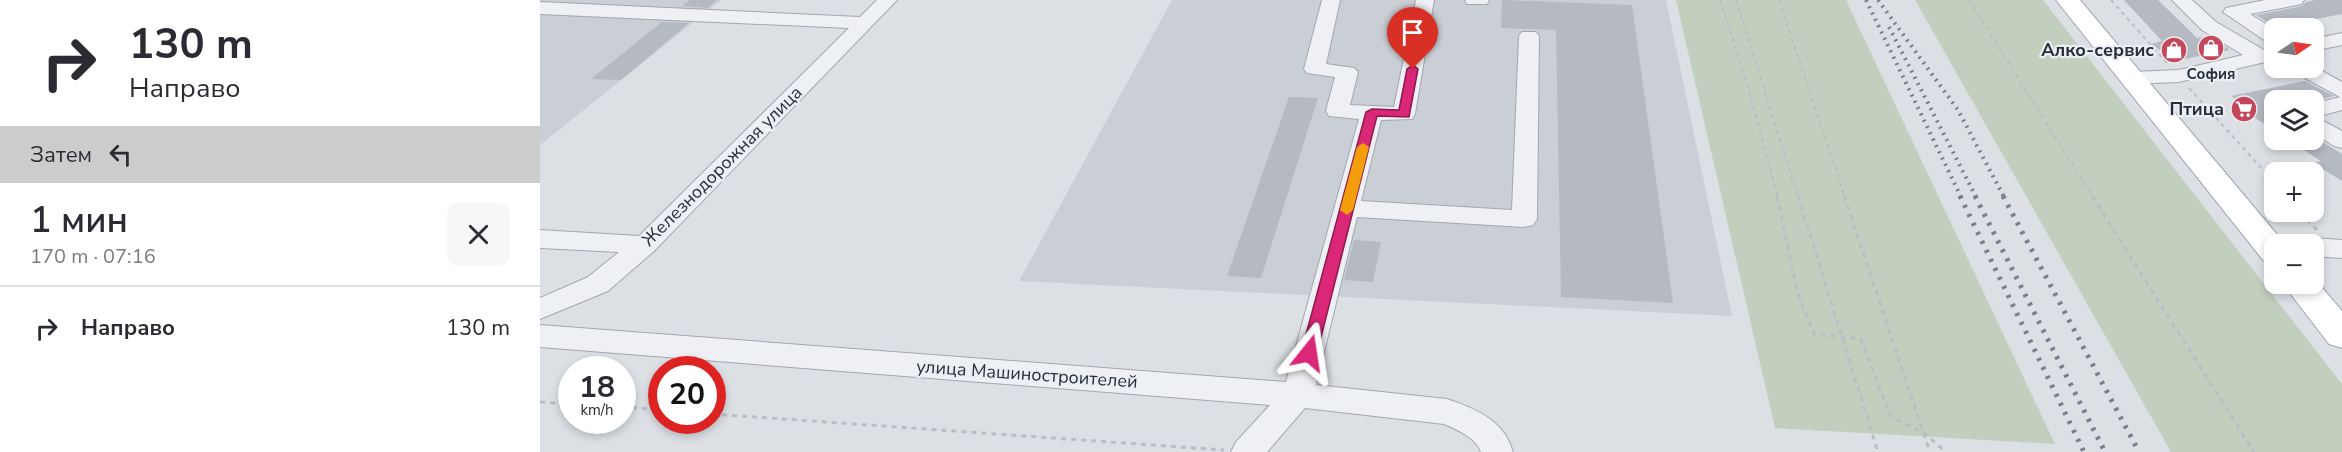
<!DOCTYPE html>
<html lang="ru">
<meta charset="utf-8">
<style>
:root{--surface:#fff;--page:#f7f7f7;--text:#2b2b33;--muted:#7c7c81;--line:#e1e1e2}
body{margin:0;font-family:"Nunito Sans",sans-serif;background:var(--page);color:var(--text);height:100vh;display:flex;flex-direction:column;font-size:22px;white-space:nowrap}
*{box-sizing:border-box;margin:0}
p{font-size:20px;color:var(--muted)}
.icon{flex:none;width:33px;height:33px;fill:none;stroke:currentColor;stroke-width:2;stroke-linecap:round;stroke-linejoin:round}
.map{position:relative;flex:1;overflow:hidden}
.drawer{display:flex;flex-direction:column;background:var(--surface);width:540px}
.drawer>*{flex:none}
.top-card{background:#fff;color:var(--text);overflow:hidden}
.needle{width:39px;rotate:77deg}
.fabs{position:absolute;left:1724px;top:18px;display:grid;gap:12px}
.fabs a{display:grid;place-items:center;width:60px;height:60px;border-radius:12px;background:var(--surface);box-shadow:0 3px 9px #0003;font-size:30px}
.speed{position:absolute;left:18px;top:356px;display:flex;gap:12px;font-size:30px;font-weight:700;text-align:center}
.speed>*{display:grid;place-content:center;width:78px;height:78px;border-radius:50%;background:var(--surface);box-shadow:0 3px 9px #0003;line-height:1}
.speed small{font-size:15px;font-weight:400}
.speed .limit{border:9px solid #d22;background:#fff;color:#111}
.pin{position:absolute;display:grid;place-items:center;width:51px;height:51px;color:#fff;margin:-62px -26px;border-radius:50% 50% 50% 0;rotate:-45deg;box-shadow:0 0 6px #0007}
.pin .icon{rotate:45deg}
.me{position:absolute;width:66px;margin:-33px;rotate:15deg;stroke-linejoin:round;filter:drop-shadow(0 0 4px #0008)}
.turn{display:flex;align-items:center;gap:21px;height:126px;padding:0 30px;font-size:27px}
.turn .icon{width:78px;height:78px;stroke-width:2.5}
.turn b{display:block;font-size:42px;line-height:51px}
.then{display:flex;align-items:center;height:57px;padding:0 30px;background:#0003;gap:12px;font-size:22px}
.round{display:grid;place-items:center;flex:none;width:63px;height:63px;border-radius:12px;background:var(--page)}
.overview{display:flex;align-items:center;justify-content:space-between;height:102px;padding:0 30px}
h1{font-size:36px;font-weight:600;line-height:45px}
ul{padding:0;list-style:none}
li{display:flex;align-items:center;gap:18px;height:84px;padding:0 30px;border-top:2px solid var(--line)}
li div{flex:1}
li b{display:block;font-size:22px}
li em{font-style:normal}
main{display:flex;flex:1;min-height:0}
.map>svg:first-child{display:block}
.built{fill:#cacfd6}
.green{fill:#c2cfbe}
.building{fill:#b4b9c2}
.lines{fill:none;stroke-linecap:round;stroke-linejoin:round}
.minor-casing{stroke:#a2a7ae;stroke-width:2}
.major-casing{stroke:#9ca4b0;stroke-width:2}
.path-far1{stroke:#babec4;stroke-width:2;stroke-dasharray:4 4;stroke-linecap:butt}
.path{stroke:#babec4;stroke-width:3;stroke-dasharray:5 5;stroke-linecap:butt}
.minor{fill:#eef0f4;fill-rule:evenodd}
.major{fill:#fff;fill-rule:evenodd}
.rail-far1{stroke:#777f8e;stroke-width:4;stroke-dasharray:2 5;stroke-linecap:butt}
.rail{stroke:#777f8e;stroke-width:5;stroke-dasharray:3 7;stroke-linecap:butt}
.route{fill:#db2777;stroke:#8e194d;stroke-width:1.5}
.slow{fill:#f59e0b}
.labels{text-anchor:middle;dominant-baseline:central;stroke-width:4.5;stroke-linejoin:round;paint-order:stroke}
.far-poi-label{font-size:15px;font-weight:bold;fill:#272e3a;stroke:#ebeff3}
.poi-label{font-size:18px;font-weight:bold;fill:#272e3a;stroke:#ebeff3;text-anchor:end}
.street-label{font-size:18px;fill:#272e3a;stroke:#ebeff3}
</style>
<main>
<section class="drawer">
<div class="top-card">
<div class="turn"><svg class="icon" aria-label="right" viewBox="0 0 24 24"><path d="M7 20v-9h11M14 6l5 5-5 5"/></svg><div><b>130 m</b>Направо</div></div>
<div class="then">Затем<svg class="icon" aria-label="left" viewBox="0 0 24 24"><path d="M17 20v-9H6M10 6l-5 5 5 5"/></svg></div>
</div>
<div class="overview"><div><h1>1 мин</h1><p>170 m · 07:16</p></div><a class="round"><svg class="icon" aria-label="close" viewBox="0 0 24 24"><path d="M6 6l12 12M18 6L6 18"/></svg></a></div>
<ul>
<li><svg class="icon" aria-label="right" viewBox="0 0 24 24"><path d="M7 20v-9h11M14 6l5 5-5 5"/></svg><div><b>Направо</b></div><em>130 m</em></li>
</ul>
</section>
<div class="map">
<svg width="1802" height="452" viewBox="0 0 1802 452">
<rect width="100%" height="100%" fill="#dce0e5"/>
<g class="built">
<path d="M 0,0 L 181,0 L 0,145 Z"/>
<path d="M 632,0 L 1126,0 L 1192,316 L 479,281 Z"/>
</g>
<g class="green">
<path d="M 1136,0 L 1306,0 L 1515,444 L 1235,428 Z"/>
<path d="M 1375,0 L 1503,0 L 1802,384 L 1802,452 L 1631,452 Z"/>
</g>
<g class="building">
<path d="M 150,0 L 177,0 L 168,8 L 142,6 Z"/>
<path d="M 962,0 L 1092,5 L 1133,303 L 1021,297 L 1016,30 L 961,28 Z"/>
<path d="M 1584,0 L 1618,0 L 1657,38 L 1668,36 L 1690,50 L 1645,59 L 1627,55 L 1611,44 L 1622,41 Z"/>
<path d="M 1775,0 L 1802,0 L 1802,14 L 1735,27 L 1716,15 L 1762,6 L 1766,2 Z"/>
<path d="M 122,22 L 149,23 L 81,80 L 51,79 Z"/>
<path d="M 1765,81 L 1794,96 L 1778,100 L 1734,100 L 1734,130 L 1699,108 L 1707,106 L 1691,96 Z"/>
<path d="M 749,97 L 778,98 L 721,278 L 687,276 Z"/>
<path d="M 1748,140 L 1779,140 L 1802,154 L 1802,181 L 1773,163 L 1781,161 Z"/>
<path d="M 814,240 L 841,242 L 833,282 L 804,280 Z"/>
</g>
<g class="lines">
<defs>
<g id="minor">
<path d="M 337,0 L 357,0 L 114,251 L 68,291 L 0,319 L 0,298 L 48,277 L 79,252 L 0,248 L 0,230 L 99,236 L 309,28 L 0,14 L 0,2 L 320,17 Z"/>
<path d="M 782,0 L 800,0 L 786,64 L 814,68 L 818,72 L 810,105 L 854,107 L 876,0 L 894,0 L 875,114 L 872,119 L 841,120 L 821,201 L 972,210 L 979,36 L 982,32 L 996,32 L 999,36 L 997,219 L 993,225 L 984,227 L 817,217 L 776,385 L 907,399 C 936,409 964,420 973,452 L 941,452 C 936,438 918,430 904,424 L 765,408 L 727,452 L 691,452 L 696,442 L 730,405 L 0,347 L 0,325 L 746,382 L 819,119 L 789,116 L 786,111 L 795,77 L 767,73 L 764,69 Z"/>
<path d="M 925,0 L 949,0 L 947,4 L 927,4 Z"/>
<path d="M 1632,0 L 1652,0 L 1676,22 L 1724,50 L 1734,48 L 1734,60 L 1639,82 L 1592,84 L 1584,83 L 1581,78 L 1584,73 L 1592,72 L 1639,70 L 1703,55 L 1662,30 Z"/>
<path d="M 1725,0 L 1764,0 L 1762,4 L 1710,14 L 1734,29 L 1734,44 L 1727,42 L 1683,12 L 1686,8 Z"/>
<path d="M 1802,33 L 1802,45 L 1773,51 L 1773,39 Z"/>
<path d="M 1773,66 L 1802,82 L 1802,110 L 1776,117 L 1802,131 L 1802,148 L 1794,146 L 1773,133 L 1773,104 L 1800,97 L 1754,72 L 1751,68 Z"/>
<path d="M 1773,238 L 1802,240 L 1802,258 L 1773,256 L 1773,244 L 1761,244 L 1764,241 Z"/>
</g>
<g id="major">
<path d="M 1516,0 L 1540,0 L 1745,244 L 1734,244 L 1734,263 L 1723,260 Z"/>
<path d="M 1773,277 L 1802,311 L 1802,348 L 1789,344 L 1743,284 L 1773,284 Z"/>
</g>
</defs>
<use href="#minor" class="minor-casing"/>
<use href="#major" class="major-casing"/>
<g class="path-far1">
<path d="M 1180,0 L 1209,91 L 1238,197"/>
<path d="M 1196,0 L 1258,197"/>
<path d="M 1239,0 L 1305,197"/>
<path d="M 1429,0 L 1553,197"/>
<path d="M 1571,0 L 1627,63"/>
<path d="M 1649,88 L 1734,182"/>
</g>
<g class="path">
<path d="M 1237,196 L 1258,294 L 1274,334 L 1321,339 L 1351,417 L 1384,433 L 1406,452"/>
<path d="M 1258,196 L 1338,452"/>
<path d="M 1304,196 L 1390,452"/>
<path d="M 1552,196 L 1714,452"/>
<path d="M 1760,212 L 1777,230"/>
<path d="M 0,402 L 32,404"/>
<path d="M 82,407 L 122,410"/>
<path d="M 172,414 L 684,450"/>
</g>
<use href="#minor" class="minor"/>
<use href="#major" class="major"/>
<g class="rail-far1">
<path d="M 1326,0 L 1421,197"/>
<path d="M 1338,0 L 1418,110 L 1464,197"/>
<path d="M 1349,27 L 1436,197"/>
</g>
<g class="rail">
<path d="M 1420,196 L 1544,452"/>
<path d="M 1435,196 L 1565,452"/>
<path d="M 1463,196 L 1599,452"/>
</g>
</g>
<path class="route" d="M 873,65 L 878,69 L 869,117 L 837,116 L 777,353 L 775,357 L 764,357 L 761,353 L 826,112 L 832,109 L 859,110 L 867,69 Z"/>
<path class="slow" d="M 823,143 L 829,147 L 813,210 L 807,215 L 800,210 L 817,147 Z"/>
<defs>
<symbol id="shop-disc" viewBox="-11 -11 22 22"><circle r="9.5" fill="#c4475a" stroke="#ebeff3"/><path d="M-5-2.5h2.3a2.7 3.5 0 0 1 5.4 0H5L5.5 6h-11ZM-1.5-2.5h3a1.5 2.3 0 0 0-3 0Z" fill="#fff"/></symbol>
<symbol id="supermarket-disc" viewBox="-11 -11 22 22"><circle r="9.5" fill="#c4475a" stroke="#ebeff3"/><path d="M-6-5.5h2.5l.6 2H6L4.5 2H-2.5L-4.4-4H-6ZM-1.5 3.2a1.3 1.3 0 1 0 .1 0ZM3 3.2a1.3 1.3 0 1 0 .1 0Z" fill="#fff"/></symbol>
</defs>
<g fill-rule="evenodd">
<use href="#shop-disc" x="1656" y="33" width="30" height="30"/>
<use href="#shop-disc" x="1619" y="35" width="30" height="30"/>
<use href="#supermarket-disc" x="1689" y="94" width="30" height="30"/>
</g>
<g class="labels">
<g class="far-poi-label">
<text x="1671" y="74">София</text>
</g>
<g class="poi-label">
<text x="1614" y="50">Алко-сервис</text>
<text x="1684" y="109">Птица</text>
</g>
<g class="street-label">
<text transform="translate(182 166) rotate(-45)">Железнодорожная улица</text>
<text transform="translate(487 374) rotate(4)">улица Машиностроителей</text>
</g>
</g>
</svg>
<div class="fabs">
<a><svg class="needle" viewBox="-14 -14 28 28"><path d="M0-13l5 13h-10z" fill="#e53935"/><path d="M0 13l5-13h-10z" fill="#7c7c81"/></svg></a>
<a><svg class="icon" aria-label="layers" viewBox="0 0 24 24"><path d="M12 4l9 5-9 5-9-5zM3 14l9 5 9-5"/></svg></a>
<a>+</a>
<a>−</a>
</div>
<div class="speed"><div>18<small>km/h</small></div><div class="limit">20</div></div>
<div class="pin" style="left:873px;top:69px;background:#d93025"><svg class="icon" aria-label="arrive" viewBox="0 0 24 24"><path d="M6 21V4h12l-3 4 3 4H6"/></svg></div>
<svg class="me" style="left:769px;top:353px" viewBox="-20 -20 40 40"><path d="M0-17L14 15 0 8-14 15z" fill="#db2777" stroke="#fff" stroke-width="4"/></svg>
</div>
</main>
